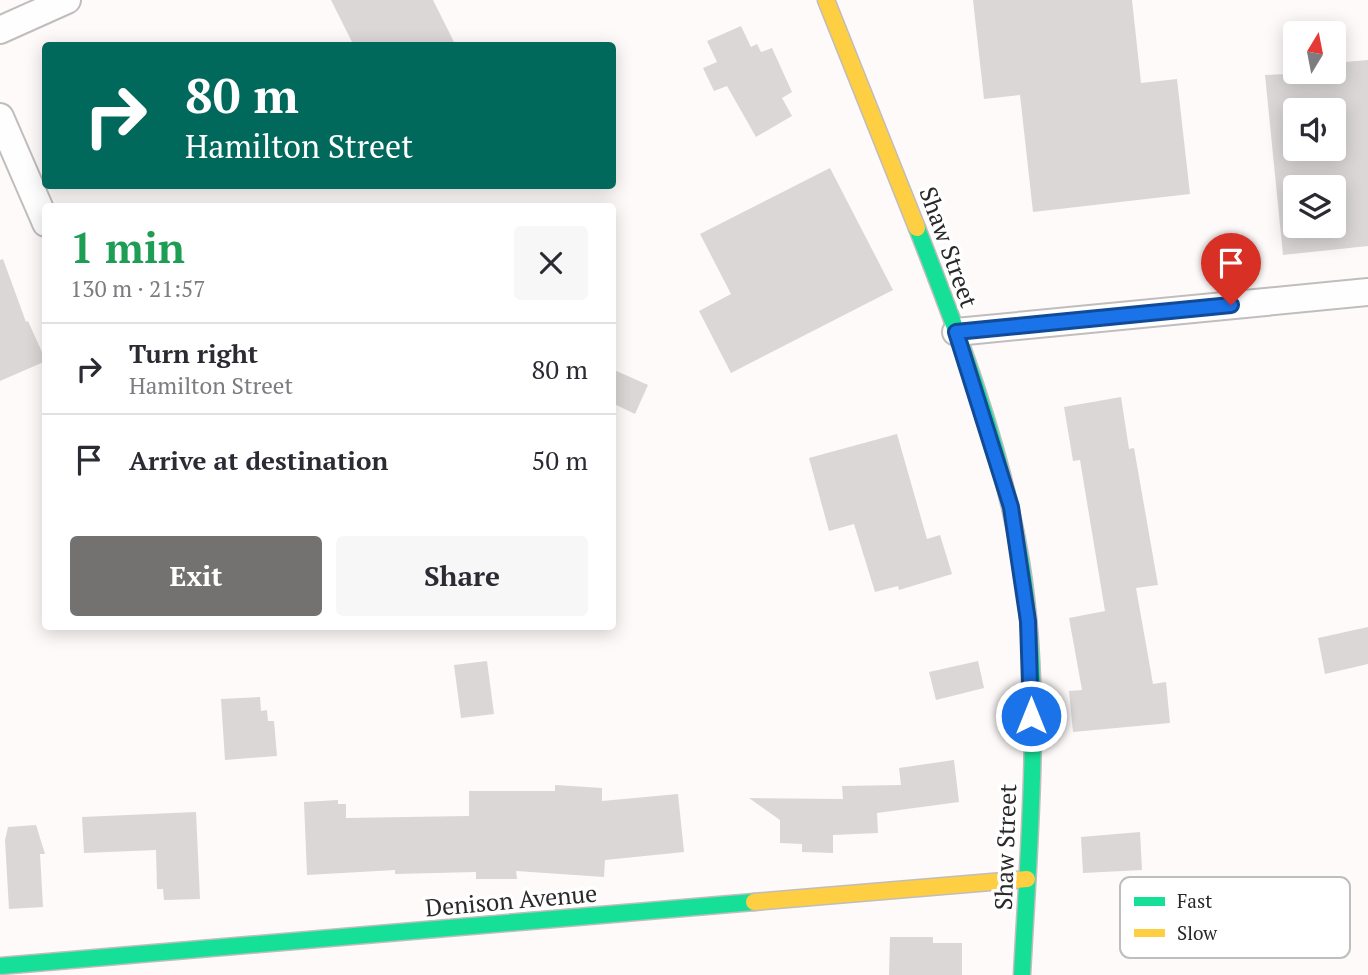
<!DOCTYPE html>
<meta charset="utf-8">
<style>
:root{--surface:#fff;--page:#f7f7f7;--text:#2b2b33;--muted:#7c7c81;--line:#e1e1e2;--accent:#747271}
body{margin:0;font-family:"PT Serif",serif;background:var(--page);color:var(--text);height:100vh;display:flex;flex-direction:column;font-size:26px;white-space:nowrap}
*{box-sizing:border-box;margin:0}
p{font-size:23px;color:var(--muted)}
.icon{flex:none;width:38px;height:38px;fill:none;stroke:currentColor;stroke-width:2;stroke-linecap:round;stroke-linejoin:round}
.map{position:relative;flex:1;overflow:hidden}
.panel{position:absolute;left:42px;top:203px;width:574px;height:427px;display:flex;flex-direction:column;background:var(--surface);border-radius:7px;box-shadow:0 4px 18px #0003}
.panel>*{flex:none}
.banner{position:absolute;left:42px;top:42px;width:574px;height:147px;border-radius:7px;box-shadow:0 4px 18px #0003;background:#00695c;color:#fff;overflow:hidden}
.needle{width:46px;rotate:10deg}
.buttons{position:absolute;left:1283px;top:21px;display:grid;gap:14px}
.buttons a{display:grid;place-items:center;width:63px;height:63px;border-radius:7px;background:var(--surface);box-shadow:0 4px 18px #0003;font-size:35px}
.pin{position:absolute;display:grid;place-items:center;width:60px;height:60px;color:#fff;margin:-72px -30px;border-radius:50% 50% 50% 0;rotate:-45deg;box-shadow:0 0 7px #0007}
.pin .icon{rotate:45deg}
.me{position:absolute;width:77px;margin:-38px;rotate:0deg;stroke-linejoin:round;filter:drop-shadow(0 0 5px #0008)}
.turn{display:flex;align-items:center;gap:24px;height:147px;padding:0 28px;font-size:32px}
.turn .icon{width:91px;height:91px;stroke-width:2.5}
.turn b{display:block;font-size:49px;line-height:60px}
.round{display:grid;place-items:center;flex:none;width:74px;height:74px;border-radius:7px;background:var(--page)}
.headline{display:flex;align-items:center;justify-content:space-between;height:119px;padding:0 28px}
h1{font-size:42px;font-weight:700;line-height:52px;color:#1e9e55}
.cta{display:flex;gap:14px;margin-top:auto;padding:14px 28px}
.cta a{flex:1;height:80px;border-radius:7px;background:var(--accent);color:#fff;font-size:28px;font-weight:700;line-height:80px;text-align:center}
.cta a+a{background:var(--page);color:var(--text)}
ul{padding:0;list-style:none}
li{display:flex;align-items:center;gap:21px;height:91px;padding:0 28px;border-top:2px solid var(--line)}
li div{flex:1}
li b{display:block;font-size:26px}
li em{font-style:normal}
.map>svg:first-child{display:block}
.building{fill:#dad7d6;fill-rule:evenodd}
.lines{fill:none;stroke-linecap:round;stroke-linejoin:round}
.street-casing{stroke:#c0bdbc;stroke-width:30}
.fast-casing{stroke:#c0bdbc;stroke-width:19}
.slow-casing{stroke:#c0bdbc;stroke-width:19}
.street{stroke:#fffefe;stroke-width:26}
.fast{stroke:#16e098;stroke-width:16}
.slow{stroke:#ffcf43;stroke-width:16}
.route-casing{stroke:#114b97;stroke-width:18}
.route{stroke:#1a73e8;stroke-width:12}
.labels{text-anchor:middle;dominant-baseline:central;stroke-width:7;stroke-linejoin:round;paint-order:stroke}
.street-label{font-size:24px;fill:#2a2828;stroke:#fff}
.key{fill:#fff;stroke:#bfbebe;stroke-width:2}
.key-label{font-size:19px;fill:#2a2828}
</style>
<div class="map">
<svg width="1368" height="975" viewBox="0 0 1368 975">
<rect width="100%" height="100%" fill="#fefaf9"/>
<g class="building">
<path d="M 331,0 L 433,0 L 456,46 L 354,46 Z"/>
<path d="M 973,0 L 1132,0 L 1141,83 L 1177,79 L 1190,194 L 1033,212 L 1020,95 L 984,99 Z"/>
<path d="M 741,26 L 751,47 L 757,44 L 761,52 L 772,48 L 792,92 L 782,98 L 792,116 L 756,137 L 727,86 L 714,91 L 703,68 L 717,62 L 707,41 Z"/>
<path d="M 1368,60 L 1368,246 L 1283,255 L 1265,75 L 1334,72 L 1334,63 ZM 1295,110 L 1334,110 L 1334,149 L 1295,149 ZM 1295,187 L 1334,187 L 1334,226 L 1295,226 Z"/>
<path d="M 830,168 L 893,290 L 731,373 L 699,311 L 731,294 L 700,234 Z"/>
<path d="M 3,259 L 26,322 L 28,321 L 46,361 L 0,381 L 0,260 Z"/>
<path d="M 612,369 L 648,385 L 635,414 L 612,403 Z"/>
<path d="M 1121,397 L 1129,449 L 1134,448 L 1158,585 L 1136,588 L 1153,684 L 1166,682 L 1170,723 L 1073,732 L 1069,691 L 1082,690 L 1069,618 L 1105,611 L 1080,460 L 1073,461 L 1064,407 Z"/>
<path d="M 897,434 L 927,539 L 940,535 L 952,574 L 899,590 L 898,586 L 875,592 L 854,524 L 829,531 L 809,458 Z"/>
<path d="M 1368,627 L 1368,664 L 1325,674 L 1318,638 Z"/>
<path d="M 487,661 L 494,714 L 461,718 L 454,665 Z"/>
<path d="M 978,661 L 984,688 L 936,700 L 929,672 Z"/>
<path d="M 260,697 L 261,711 L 267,710 L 268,721 L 274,721 L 277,756 L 225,760 L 221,699 Z"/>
<path d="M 954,760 L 959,802 L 877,813 L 878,833 L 833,835 L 833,853 L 802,852 L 802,844 L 780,843 L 780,820 L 749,798 L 843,799 L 842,786 L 901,785 L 899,768 Z"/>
<path d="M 555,785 L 602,788 L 602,801 L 678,794 L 684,852 L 605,860 L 604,877 L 516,871 L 517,879 L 476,879 L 476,872 L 395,874 L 395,870 L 307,875 L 304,802 L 338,800 L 338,804 L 346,804 L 346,818 L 469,816 L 469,791 L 555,791 Z"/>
<path d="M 196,812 L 200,899 L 164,900 L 163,889 L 157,889 L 156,850 L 84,853 L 82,817 Z"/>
<path d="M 36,825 L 45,854 L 40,854 L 43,907 L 9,909 L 5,840 L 8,827 Z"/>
<path d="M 1140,832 L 1142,870 L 1083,873 L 1081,837 Z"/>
<path d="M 890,937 L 933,937 L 933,943 L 962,943 L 962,975 L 889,975 Z"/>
</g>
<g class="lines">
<defs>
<g id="street">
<path d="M 0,30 L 67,0"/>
<path d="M 0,117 L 46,223"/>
<path d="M 956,332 L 1368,292"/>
</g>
<g id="fast">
<path d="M 917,228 C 959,335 1002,448 1021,562 C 1043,698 1029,838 1022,975"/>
<path d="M 0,966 L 754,902"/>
</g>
<g id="slow">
<path d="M 826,0 L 917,228"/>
<path d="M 754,902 L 1027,879"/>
</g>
</defs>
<use href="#street" class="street-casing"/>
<use href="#fast" class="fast-casing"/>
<use href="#slow" class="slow-casing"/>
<use href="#street" class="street"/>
<use href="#fast" class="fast"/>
<use href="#slow" class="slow"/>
</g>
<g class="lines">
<defs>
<path id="route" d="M 1031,716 L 1028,621 L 1011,507 L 956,332 L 1231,305"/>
</defs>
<use href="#route" class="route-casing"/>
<use href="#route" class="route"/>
</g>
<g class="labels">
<g class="street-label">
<text transform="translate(949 247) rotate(70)">Shaw Street</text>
<text transform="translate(1005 847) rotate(-88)">Shaw Street</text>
<text transform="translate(511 900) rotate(-5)">Denison Avenue</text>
</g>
</g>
<rect x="1120" y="877" width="230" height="81" rx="10" class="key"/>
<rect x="1134" y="897" width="31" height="9" fill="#16e098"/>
<rect x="1134" y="929" width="31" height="8" fill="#ffcf43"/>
<g class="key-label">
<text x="1177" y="908">Fast</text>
<text x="1177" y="940">Slow</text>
</g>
</svg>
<div class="buttons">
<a><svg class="needle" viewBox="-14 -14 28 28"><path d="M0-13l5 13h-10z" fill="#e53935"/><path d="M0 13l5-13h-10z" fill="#7c7c81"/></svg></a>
<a><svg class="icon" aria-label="sound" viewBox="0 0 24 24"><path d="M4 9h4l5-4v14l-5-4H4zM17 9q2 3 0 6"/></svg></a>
<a><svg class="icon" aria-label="layers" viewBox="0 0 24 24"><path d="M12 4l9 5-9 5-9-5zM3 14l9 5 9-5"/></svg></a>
</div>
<div class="pin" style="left:1231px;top:305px;background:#d93025"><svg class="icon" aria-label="arrive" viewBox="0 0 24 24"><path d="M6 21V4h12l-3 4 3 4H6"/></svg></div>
<svg class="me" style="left:1031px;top:716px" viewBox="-20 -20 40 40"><circle r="17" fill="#1a73e8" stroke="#fff" stroke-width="3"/><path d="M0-11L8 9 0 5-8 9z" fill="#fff"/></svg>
<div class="banner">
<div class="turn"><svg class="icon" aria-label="right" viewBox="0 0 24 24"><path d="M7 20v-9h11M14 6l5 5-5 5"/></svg><div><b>80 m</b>Hamilton Street</div></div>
</div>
<section class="panel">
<div class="headline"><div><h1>1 min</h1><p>130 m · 21:57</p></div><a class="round"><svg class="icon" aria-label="close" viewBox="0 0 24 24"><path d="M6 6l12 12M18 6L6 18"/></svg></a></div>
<ul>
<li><svg class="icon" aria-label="right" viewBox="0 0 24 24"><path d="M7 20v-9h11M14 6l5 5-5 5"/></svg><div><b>Turn right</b><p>Hamilton Street</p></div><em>80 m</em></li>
<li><svg class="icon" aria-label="arrive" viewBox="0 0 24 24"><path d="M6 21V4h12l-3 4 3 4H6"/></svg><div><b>Arrive at destination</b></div><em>50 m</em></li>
</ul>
<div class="cta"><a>Exit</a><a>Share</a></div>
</section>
</div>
